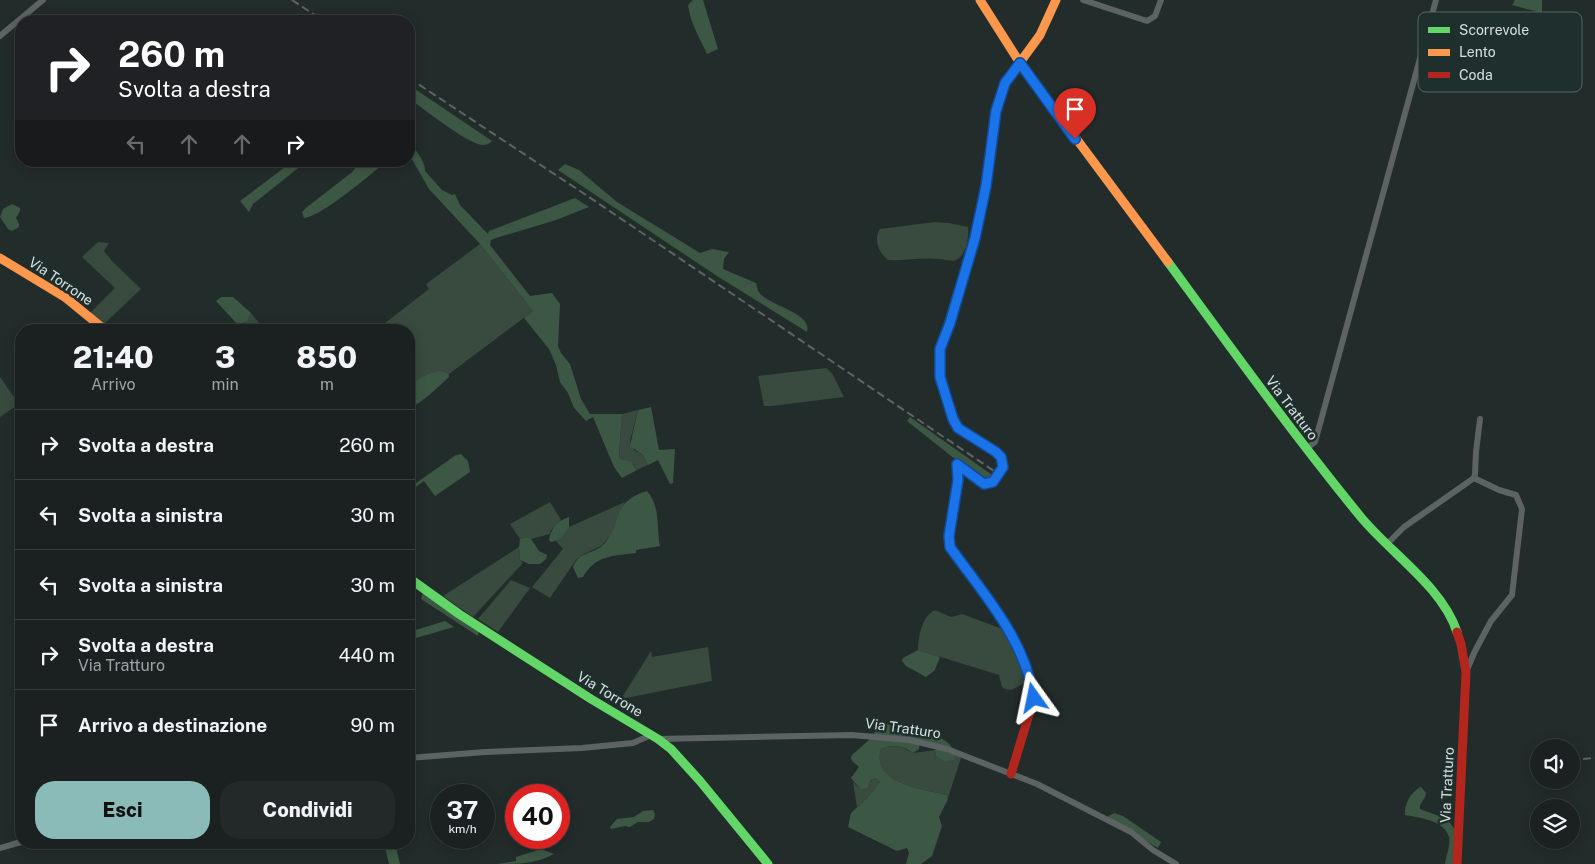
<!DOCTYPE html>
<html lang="it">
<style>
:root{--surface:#1a2120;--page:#232929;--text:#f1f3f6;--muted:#9fa3a5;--line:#383e3e;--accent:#8bbbb9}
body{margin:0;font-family:"Public Sans",sans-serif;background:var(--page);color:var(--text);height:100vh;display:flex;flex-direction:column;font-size:19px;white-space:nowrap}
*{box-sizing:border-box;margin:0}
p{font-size:16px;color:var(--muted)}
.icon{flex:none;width:28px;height:28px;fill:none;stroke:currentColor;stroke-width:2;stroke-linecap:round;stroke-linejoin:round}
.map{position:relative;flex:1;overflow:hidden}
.drawer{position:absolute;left:15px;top:324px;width:400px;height:525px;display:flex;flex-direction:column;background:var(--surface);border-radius:20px;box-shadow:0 2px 12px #0003,0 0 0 1px var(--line)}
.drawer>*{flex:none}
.top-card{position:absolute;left:15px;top:15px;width:400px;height:152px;border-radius:20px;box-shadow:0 2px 12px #0003,0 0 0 1px var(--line);background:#202124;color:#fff;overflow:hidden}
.buttons{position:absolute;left:1530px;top:739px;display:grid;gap:10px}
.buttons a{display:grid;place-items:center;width:50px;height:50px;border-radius:50%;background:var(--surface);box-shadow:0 2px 12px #0003,0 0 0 1px var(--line);font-size:25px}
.speed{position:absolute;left:430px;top:784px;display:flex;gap:10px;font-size:25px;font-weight:700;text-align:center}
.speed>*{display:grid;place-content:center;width:65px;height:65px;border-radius:50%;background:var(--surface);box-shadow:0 2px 12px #0003,0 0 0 1px var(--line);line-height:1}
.speed small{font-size:12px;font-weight:400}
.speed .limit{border:8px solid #d22;background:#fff;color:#111}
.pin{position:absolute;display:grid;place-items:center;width:42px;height:42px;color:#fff;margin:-51px -21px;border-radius:50% 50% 50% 0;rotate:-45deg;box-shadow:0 0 5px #0007}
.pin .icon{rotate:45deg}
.me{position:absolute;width:55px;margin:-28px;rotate:348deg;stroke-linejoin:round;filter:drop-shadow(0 0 4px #0008)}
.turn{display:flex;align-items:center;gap:18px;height:105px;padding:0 20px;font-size:22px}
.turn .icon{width:65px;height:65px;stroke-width:2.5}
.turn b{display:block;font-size:35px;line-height:42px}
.lanes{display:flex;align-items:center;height:48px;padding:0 20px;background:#0003;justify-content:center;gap:25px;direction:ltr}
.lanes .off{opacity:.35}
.eta{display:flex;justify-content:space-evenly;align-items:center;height:85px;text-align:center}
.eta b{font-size:30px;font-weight:800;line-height:35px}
.primary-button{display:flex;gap:10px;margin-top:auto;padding:10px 20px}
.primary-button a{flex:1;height:58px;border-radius:20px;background:var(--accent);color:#111;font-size:20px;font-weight:800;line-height:58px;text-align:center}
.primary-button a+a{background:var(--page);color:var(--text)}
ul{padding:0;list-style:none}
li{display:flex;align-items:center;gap:15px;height:70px;padding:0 20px;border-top:1px solid var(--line)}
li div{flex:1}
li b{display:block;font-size:19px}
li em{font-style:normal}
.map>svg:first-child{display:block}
.green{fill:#394a3e}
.forest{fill:#3c5844}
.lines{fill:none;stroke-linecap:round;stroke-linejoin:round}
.street{stroke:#5c6362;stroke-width:6}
.fast{stroke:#63d668;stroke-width:9}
.slow{stroke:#ff974d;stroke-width:9}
.jam{stroke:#b3261e;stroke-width:9}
.rail{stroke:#5d6463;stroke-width:2;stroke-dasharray:8 4;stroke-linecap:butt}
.route-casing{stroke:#114b97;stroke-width:12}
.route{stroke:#1a73e8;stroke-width:9}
.labels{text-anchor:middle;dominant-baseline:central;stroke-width:5;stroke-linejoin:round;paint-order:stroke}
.street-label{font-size:14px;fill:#d7e1df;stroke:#1f2f2d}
.key{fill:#1f2f2d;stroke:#566462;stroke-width:1}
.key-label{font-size:14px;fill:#d7e1df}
</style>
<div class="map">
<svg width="1595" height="864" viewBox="0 0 1595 864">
<rect width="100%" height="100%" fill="#222c2a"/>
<g class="green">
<path d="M 935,222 L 949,223 L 968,227 C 969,237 967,252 958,259 C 952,263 945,259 939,259 C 922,257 905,261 888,260 C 879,253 873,239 880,229 Z"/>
<path d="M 98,242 L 109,243 L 104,251 L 112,261 L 141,289 L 104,324 L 90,313 L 115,288 L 82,257 Z"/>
<path d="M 480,244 L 533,311 L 449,374 C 435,369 419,377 409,387 L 409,330 L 376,330 L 429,289 L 426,284 Z"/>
<path d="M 251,313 L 265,330 L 242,330 L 238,325 C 245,323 248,320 251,313 Z"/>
<path d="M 826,368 L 832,373 L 844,397 L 772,406 L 764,406 L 758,376 Z"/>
<path d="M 0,377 L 19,404 L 0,417 Z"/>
<path d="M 638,410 L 630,441 L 634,450 L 643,455 L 648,465 L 637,470 L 633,464 L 620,459 L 619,454 L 622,414 Z"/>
<path d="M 550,502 L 561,520 L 551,530 L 550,534 L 531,539 L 526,537 L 520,539 L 510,524 Z"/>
<path d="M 625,502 L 611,535 L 601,546 L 582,555 L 576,560 L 550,598 L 532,587 L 563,549 L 556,541 L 569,527 Z"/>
<path d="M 519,547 L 520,560 L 523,563 L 473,617 L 443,596 Z"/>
<path d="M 511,580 L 530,588 L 498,632 L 478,619 Z"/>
<path d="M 935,610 L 951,617 L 962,614 L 1008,631 L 1029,681 L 1011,690 L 1005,689 L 1002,687 L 999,675 L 918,650 C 918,637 922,616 935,610 Z"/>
<path d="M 708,647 L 712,681 L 621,699 L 651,651 L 652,657 Z"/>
<path d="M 894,746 L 902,747 L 913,753 L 935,750 L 936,756 L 956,755 L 961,758 L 948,798 L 947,795 C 923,789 871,784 881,749 L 886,747 Z"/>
<path d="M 875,778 L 880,782 L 867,798 L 857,807 L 853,782 L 860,789 Z"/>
</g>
<g class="forest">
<path d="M 693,0 L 703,0 L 718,49 L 707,54 C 700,38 690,23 688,5 Z"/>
<path d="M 1515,0 L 1542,0 L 1542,13 L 1512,5 Z"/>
<path d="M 409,85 L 492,141 C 489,144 486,145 482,145 C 466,143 425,109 409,99 Z"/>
<path d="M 409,142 C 416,151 425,160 425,171 L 442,190 L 452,195 L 455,194 L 460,205 L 488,234 L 489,231 L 575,198 L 589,207 L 556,220 L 496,238 L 491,240 L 490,245 L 530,296 L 552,293 L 560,304 L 558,346 L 561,353 L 570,364 L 581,399 L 590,414 L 622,414 L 619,454 L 620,459 L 631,462 L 637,470 L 622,478 L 614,467 L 593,417 L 586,421 L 574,408 L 568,393 L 560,382 L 556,365 L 549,349 L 524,318 L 533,311 L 480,244 L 429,189 L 409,154 Z"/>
<path d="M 293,161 L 307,161 L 253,204 L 249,212 L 240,201 Z"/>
<path d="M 362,161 L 387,161 C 371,174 321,217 304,218 L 302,212 L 307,207 L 351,173 Z"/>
<path d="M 565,164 L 579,170 L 617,202 L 700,253 L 712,249 L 729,252 L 724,259 L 723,269 L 756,283 C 756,284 758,290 758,291 C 767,306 813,312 807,332 L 717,276 L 558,170 Z"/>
<path d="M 12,204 L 20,208 L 20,211 L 16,218 L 19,224 L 19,227 L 12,231 L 8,229 L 0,217 L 3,209 Z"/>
<path d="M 221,297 L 233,297 L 250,312 L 251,313 L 247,321 L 238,325 L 216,301 Z"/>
<path d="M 441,371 L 449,374 L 449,377 C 436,389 424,401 409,409 L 409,387 C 418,378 428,373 441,371 Z"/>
<path d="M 651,407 L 659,450 L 675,449 L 673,483 L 670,484 L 658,460 L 648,465 L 643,455 L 630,446 L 638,410 Z"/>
<path d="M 910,417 L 995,477 L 985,483 L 907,421 Z"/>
<path d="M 461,454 L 468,461 L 470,472 L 435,496 L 424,481 L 409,492 L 409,488 L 456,455 Z"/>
<path d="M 647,491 C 661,507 656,527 660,546 L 636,550 L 636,553 C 612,556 596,555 583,577 L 578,578 L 573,567 C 579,551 592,555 603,545 C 624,523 610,502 647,491 Z"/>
<path d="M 569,517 L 569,527 C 564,534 560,541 551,542 L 549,540 C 551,528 557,521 569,517 Z"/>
<path d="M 526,537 L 531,539 L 539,551 L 547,555 L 546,559 L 540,564 L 529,564 L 520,560 L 519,547 L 520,539 Z"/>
<path d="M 423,591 L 479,631 L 478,636 L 421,599 Z"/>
<path d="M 445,621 L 454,627 L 409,640 L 409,632 Z"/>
<path d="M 918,650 L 940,657 L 935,670 L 926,677 L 906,666 L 902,661 L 903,658 Z"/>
<path d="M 886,724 L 939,737 C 948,742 953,746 956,755 L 954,760 L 944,761 L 936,756 L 935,750 L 937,744 L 920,740 L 919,749 L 913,753 C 904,745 891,744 881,749 C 871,784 923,789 947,795 L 948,799 L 939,817 L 942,826 L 932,856 L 921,864 L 906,864 L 909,853 L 907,848 L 897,851 L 848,827 L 851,813 L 867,798 L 880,782 L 875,778 L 870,781 L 867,788 L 860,789 L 851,778 L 859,767 C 855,762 849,762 852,755 L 870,739 L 879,725 Z"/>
<path d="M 1421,787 L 1426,793 C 1426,799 1419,803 1420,809 L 1447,819 L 1457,832 L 1455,864 L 1445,864 C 1446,856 1451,844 1449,837 C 1444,820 1420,818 1405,815 C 1404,805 1411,791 1421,787 Z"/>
<path d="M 653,810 L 655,814 L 654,819 L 649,822 L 638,822 L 630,827 L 625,826 L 611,829 L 610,827 L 617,819 L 634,817 L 643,811 Z"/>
<path d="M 1114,813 L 1123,816 L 1161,842 L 1158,848 L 1107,817 Z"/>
<path d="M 384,843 L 395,843 L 400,864 L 389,864 Z"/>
<path d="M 541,849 L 554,854 C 535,864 518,864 497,864 L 516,861 L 516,857 Z"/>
</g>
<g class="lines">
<g class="street">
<path d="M 1083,0 L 1147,21 L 1155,16 L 1161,0"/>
<path d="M 0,36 L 43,0"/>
<path d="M 1306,449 L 1315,442 L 1436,0"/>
<path d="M 1386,545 L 1404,527 L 1474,478 L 1475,474 L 1476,452 L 1480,419"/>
<path d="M 1466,672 L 1475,651 L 1491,621 L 1512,595 L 1522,509 L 1516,495 L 1499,490 L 1474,478"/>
<path d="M 658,739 L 852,735 L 909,740 L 947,749 L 1037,784 L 1131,832 L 1153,850 L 1176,864"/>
<path d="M 409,758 L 485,752 L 582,748 L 633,743 L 651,735"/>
<path d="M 0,848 L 21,842"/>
</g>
<g class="fast">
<path d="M 976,232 L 941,349 L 940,377 L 953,419 L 958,428 L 996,452 L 1001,457 L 1003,467 L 993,482 L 984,484 L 957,464 L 959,480 L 949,536 L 950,547 L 998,612"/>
<path d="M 1168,262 C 1231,348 1293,434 1360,516 C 1390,553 1442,586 1457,632"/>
<path d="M 409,578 L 459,614 L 591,699 L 658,739 L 671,749 L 700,781 L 768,864"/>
</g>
<g class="slow">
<path d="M 980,0 L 1020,63 L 1168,262"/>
<path d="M 976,232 L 986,186 L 996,111 L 1005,83 L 1040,35 L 1056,0"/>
<path d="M 0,258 L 66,298 L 105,330"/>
</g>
<g class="jam">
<path d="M 998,612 L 1012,636 L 1031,679 L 1034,698 L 1011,774"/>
<path d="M 1457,632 L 1461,644 L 1466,672 L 1457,864"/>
</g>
<g class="rail">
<path d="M 292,0 L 324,21"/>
<path d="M 409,78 L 586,195 L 994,471"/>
<path d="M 1571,760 L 1595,758"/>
</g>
</g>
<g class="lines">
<defs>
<path id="route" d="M 1034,698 C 1024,637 984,595 950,547 L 949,536 L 958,480 L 957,464 L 984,484 L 993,482 L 1003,467 L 1001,457 L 996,452 L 958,428 L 953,419 L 940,377 L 940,349 L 950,323 L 975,238 L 986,186 L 996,111 L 1005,83 L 1020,63 L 1075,139"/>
</defs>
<use href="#route" class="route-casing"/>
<use href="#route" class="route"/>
</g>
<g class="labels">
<g class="street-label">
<text transform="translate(61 281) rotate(34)">Via Torrone</text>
<text transform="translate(1292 408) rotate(53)">Via Tratturo</text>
<text transform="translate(610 694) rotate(31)">Via Torrone</text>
<text transform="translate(903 728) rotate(8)">Via Tratturo</text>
<text transform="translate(1447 785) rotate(-87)">Via Tratturo</text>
</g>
</g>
<rect x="1418" y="12" width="164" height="80" rx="8" class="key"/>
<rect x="1428" y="27" width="22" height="6" fill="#63d668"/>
<rect x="1428" y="49" width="22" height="7" fill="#ff974d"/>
<rect x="1428" y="72" width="22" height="6" fill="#b3261e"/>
<g class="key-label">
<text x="1459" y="35">Scorrevole</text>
<text x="1459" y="57">Lento</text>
<text x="1459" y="80">Coda</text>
</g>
</svg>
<div class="buttons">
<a><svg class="icon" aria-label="sound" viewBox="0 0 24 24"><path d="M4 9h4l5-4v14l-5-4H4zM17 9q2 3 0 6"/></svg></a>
<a><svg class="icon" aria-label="layers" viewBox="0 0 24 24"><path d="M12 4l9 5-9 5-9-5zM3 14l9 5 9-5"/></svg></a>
</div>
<div class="speed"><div>37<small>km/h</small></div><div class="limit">40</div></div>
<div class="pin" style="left:1075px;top:139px;background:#d93025"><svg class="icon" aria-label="arrive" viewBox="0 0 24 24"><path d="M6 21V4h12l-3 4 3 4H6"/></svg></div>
<svg class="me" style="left:1034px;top:698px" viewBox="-20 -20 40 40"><path d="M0-17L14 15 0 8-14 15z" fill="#1a73e8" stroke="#fff" stroke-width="4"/></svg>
<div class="top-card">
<div class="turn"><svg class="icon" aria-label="right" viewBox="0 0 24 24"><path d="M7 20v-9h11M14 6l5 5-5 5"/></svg><div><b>260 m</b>Svolta a destra</div></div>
<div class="lanes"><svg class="icon off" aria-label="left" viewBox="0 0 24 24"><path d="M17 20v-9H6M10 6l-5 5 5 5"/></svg><svg class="icon off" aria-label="ahead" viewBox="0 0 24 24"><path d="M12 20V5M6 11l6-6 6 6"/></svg><svg class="icon off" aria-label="ahead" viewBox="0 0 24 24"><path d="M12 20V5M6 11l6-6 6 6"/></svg><svg class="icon" aria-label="right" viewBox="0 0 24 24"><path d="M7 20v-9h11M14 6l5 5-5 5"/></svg></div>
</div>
<section class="drawer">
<div class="eta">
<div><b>21:40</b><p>Arrivo</p></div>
<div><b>3</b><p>min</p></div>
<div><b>850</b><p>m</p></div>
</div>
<ul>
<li><svg class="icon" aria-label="right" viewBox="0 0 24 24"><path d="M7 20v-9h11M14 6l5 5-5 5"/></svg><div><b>Svolta a destra</b></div><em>260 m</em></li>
<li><svg class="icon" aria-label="left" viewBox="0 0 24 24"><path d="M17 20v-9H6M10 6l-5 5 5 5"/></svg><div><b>Svolta a sinistra</b></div><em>30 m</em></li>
<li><svg class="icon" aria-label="left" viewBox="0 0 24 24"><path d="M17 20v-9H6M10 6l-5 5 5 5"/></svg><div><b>Svolta a sinistra</b></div><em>30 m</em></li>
<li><svg class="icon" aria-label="right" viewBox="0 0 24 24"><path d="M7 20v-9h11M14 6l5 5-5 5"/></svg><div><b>Svolta a destra</b><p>Via Tratturo</p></div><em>440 m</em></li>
<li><svg class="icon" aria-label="arrive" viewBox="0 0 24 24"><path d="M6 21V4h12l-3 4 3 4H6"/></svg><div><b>Arrivo a destinazione</b></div><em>90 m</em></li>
</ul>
<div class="primary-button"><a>Esci</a><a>Condividi</a></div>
</section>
</div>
